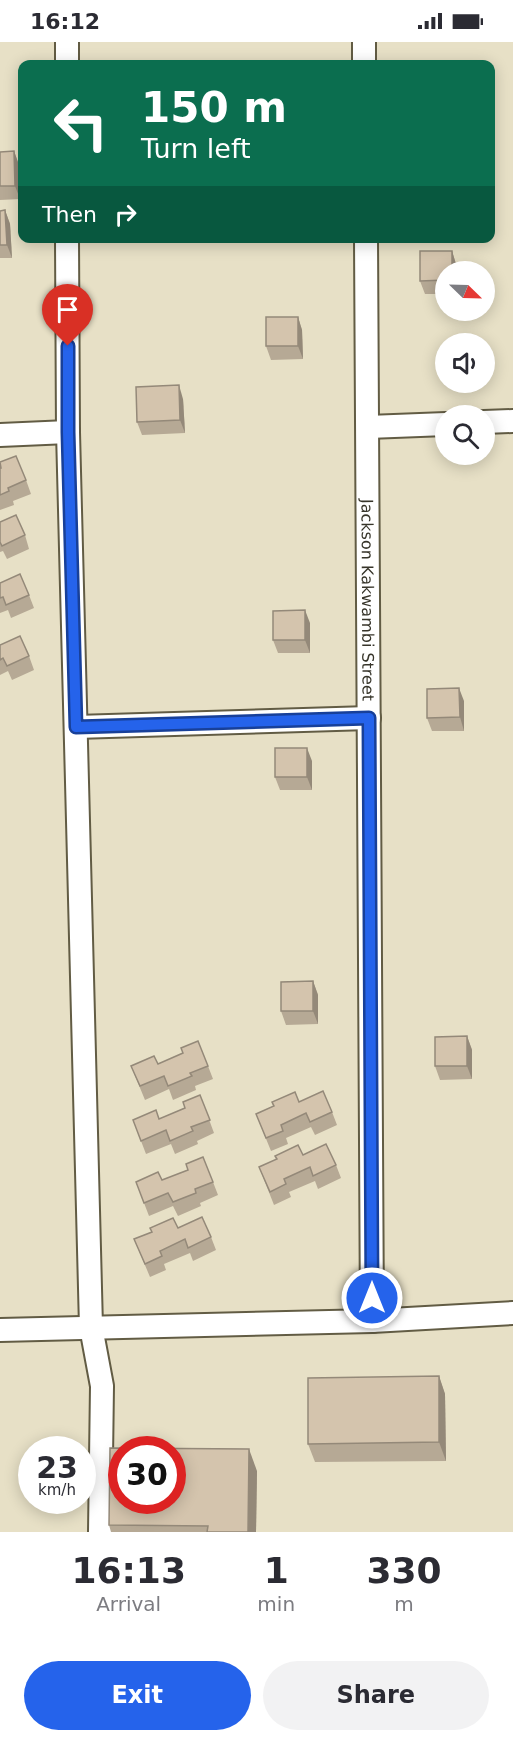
<!DOCTYPE html>
<style>
:root{--surface:#fff;--page:#f2f2f3;--text:#2b2b33;--muted:#7c7c81;--accent:#2563eb}
body{margin:0;font-family:"DejaVu Sans",sans-serif;background:var(--page);color:var(--text);height:100vh;display:flex;flex-direction:column;font-size:22px;white-space:nowrap}
*{box-sizing:border-box;margin:0}
p{font-size:20px;color:var(--muted)}
.icon{flex:none;width:33px;height:33px;fill:none;stroke:currentColor;stroke-width:2;stroke-linecap:round;stroke-linejoin:round}
.map{position:relative;height:1490px;overflow:hidden}
.side{display:flex;flex-direction:column;background:var(--surface);flex:1}
.side>*{flex:none}
.hud{position:absolute;left:18px;top:18px;width:477px;height:183px;border-radius:12px;box-shadow:0 3px 15px #0003;background:#0b6e4f;color:#fff;overflow:hidden}
.needle{width:39px;rotate:113deg}
.controls{position:absolute;left:435px;top:219px;display:grid;gap:12px}
.controls a{display:grid;place-items:center;width:60px;height:60px;border-radius:50%;background:var(--surface);box-shadow:0 3px 15px #0003;font-size:30px}
.speed{position:absolute;left:18px;top:1394px;display:flex;gap:12px;font-size:30px;font-weight:700;text-align:center}
.speed>*{display:grid;place-content:center;width:78px;height:78px;border-radius:50%;background:var(--surface);box-shadow:0 3px 15px #0003;line-height:1}
.speed small{font-size:15px;font-weight:400}
.speed .limit{border:9px solid #d22;background:#fff;color:#111}
.pin{position:absolute;display:grid;place-items:center;width:51px;height:51px;color:#fff;margin:-62px -26px;border-radius:50% 50% 50% 0;rotate:-45deg;box-shadow:0 0 6px #0007}
.pin .icon{rotate:45deg}
.me{position:absolute;width:66px;margin:-33px;rotate:0deg;stroke-linejoin:round;filter:drop-shadow(0 0 4px #0008)}
.turn{display:flex;align-items:center;gap:21px;height:126px;padding:0 24px;font-size:27px}
.turn .icon{width:78px;height:78px;stroke-width:2.5}
.turn b{display:block;font-size:42px;line-height:51px}
.then{display:flex;align-items:center;height:57px;padding:0 24px;background:#0003;gap:12px;font-size:22px}
.eta{display:flex;justify-content:space-evenly;align-items:center;height:102px;text-align:center}
.eta b{font-size:36px;font-weight:800;line-height:42px}
.button{display:flex;gap:12px;margin-top:auto;padding:12px 24px}
.button a{flex:1;height:69px;border-radius:36px;background:var(--accent);color:#fff;font-size:24px;font-weight:800;line-height:69px;text-align:center}
.button a+a{background:var(--page);color:var(--text)}
.status{display:flex;justify-content:space-between;align-items:center;height:42px;padding:0 30px;background:var(--surface);direction:ltr}
.status svg{height:16px;fill:currentColor}
.map>svg:first-child{display:block}
.lines{fill:none;stroke-linecap:round;stroke-linejoin:round}
.minor-casing{stroke:#625c44;stroke-width:26}
.minor{stroke:#fff;stroke-width:22}
.wall{fill:#b6a995}
.shaded-wall{fill:#948979}
.building{fill:#d4c4ad;stroke:#948979;stroke-width:1.5;fill-rule:evenodd}
.route-casing{stroke:#184099;stroke-width:15}
.route{stroke:#2563eb;stroke-width:10}
.labels{text-anchor:middle;dominant-baseline:central;stroke-width:4.5;stroke-linejoin:round;paint-order:stroke}
.street-label{font-size:16px;fill:#37352a;stroke:#f4eed3}
</style>
<div class="status"><b>16:12</b><svg viewBox="0 0 49 12"><path d="M0 12V9h3v3zM5 12V6h3v6zM10 12V3h3v9zM15 12V0h3v12zM26 1h20v11H26zM47 4h2v5h-2z"/></svg></div>
<div class="map">
<svg width="513" height="1490" viewBox="0 0 513 1490">
<rect width="100%" height="100%" fill="#e7e0c6"/>
<g class="lines">
<defs>
<g id="minor">
<path d="M 67,0 L 67,22"/>
<path d="M 364,0 L 364,22"/>
<path d="M 67,196 L 68,390 L 91,1285 L 102,1344 L 100,1490"/>
<path id="s1" d="M 366,196 L 372,1279"/>
<path d="M 484,380 L 513,379"/>
<path d="M 368,385 L 446,382"/>
<path d="M 0,393 L 68,390"/>
<path d="M 76,685 L 369,676"/>
<path d="M 0,1288 L 372,1279 L 513,1271"/>
</g>
</defs>
<use href="#minor" class="minor-casing"/>
<use href="#minor" class="minor"/>
</g>
<g class="wall">
<path d="M 14,109 L 19,123 L 20,157 L 0,158 L 0,110 Z"/>
<path d="M 5,168 L 10,182 L 12,216 L 0,216 L 0,169 Z"/>
<path d="M 452,209 L 456,222 L 457,230 L 446,230 L 446,252 L 425,252 L 420,239 Z"/>
<path d="M 298,275 L 302,288 L 303,317 L 271,318 L 266,304 Z"/>
<path d="M 183,357 L 185,391 L 142,393 L 137,380 Z"/>
<path d="M 0,426 L 26,438 L 31,452 L 13,459 L 14,463 L 0,468 Z"/>
<path d="M 0,480 L 25,493 L 29,507 L 7,517 L 3,509 L 0,510 Z"/>
<path d="M 0,541 L 29,553 L 34,566 L 11,576 L 8,568 L 0,571 Z"/>
<path d="M 310,581 L 310,611 L 278,611 L 273,598 Z"/>
<path d="M 0,603 L 29,614 L 34,628 L 12,638 L 8,629 L 0,633 Z"/>
<path d="M 464,659 L 464,689 L 432,689 L 427,676 Z"/>
<path d="M 312,719 L 312,748 L 280,748 L 275,735 Z"/>
<path d="M 313,939 L 318,953 L 318,982 L 286,983 L 281,969 Z"/>
<path d="M 467,994 L 472,1008 L 472,1037 L 440,1038 L 435,1024 Z"/>
<path d="M 158,1022 L 208,1024 L 213,1037 L 195,1044 L 196,1048 L 173,1058 L 169,1047 L 145,1058 L 131,1024 Z"/>
<path d="M 200,1053 L 214,1091 L 197,1099 L 198,1102 L 175,1112 L 171,1102 L 146,1112 L 133,1078 L 159,1077 L 185,1066 Z"/>
<path d="M 272,1060 L 299,1060 L 332,1070 L 337,1083 L 315,1093 L 311,1085 L 286,1096 L 288,1102 L 271,1109 L 256,1072 L 273,1064 Z"/>
<path d="M 303,1113 L 336,1123 L 341,1136 L 318,1147 L 315,1139 L 289,1150 L 291,1155 L 274,1163 L 259,1125 Z"/>
<path d="M 162,1138 L 213,1140 L 218,1153 L 200,1161 L 201,1164 L 178,1174 L 173,1164 L 149,1174 L 136,1140 Z"/>
<path d="M 178,1186 L 211,1195 L 216,1208 L 193,1219 L 190,1211 L 164,1222 L 166,1228 L 150,1235 L 134,1197 L 152,1190 Z"/>
<path d="M 439,1334 L 445,1352 L 446,1419 L 315,1420 L 308,1402 Z"/>
<path d="M 257,1429 L 256,1490 L 111,1490 L 109,1483 Z"/>
</g>
<g class="shaded-wall">
<path d="M 14,109 L 19,123 L 20,157 L 15,144 Z"/>
<path d="M 5,168 L 10,182 L 12,216 L 7,203 Z"/>
<path d="M 452,209 L 456,222 L 457,230 L 452,230 Z"/>
<path d="M 298,275 L 302,288 L 303,317 L 298,304 Z"/>
<path d="M 179,343 L 183,357 L 185,391 L 180,378 Z"/>
<path d="M 305,568 L 310,581 L 310,611 L 305,598 Z"/>
<path d="M 459,646 L 464,659 L 464,689 L 460,675 Z"/>
<path d="M 307,706 L 312,719 L 312,748 L 307,735 Z"/>
<path d="M 313,939 L 318,953 L 318,982 L 313,969 Z"/>
<path d="M 467,994 L 472,1008 L 472,1037 L 467,1024 Z"/>
<path d="M 439,1334 L 445,1352 L 446,1419 L 439,1400 Z"/>
<path d="M 249,1407 L 257,1429 L 256,1490 L 248,1490 Z"/>
</g>
<g class="building">
<path d="M 14,109 L 15,144 L 0,144 L 0,110 Z"/>
<path d="M 5,168 L 7,203 L 0,203 L 0,169 Z"/>
<path d="M 420,209 L 452,209 L 452,230 L 446,230 L 446,238 L 420,239 Z"/>
<rect x="266" y="275" width="32" height="29"/>
<path d="M 179,343 L 180,378 L 137,380 L 136,345 Z"/>
<path d="M 16,414 L 26,438 L 8,446 L 9,449 L 0,453 L 0,426 L 1,426 L 0,420 Z"/>
<path d="M 16,473 L 25,493 L 2,504 L 0,500 L 0,480 Z"/>
<path d="M 20,532 L 29,553 L 6,563 L 3,555 L 0,556 L 0,541 Z"/>
<path d="M 305,568 L 305,598 L 273,598 L 273,569 Z"/>
<path d="M 20,594 L 29,614 L 7,624 L 3,616 L 0,618 L 0,603 Z"/>
<path d="M 459,646 L 460,675 L 427,676 L 427,647 Z"/>
<rect x="275" y="706" width="32" height="29"/>
<path d="M 313,939 L 313,969 L 281,969 L 281,940 Z"/>
<path d="M 467,994 L 467,1024 L 435,1024 L 435,995 Z"/>
<path d="M 198,999 L 208,1024 L 190,1031 L 192,1034 L 168,1044 L 164,1034 L 140,1044 L 131,1024 L 154,1014 L 158,1022 L 183,1011 L 181,1006 Z"/>
<path d="M 323,1049 L 332,1070 L 310,1080 L 306,1071 L 281,1083 L 283,1089 L 266,1096 L 256,1072 L 274,1064 L 272,1060 L 295,1050 L 299,1060 Z"/>
<path d="M 200,1053 L 210,1078 L 191,1085 L 193,1089 L 170,1099 L 166,1088 L 141,1099 L 133,1078 L 156,1068 L 159,1077 L 185,1066 L 183,1060 Z"/>
<path d="M 326,1102 L 336,1123 L 313,1134 L 310,1125 L 284,1137 L 286,1142 L 270,1150 L 259,1125 L 277,1117 L 275,1114 L 298,1103 L 303,1113 Z"/>
<path d="M 203,1115 L 213,1140 L 195,1147 L 196,1151 L 173,1160 L 168,1151 L 144,1161 L 136,1140 L 158,1130 L 162,1138 L 188,1128 L 186,1122 Z"/>
<path d="M 202,1175 L 211,1195 L 188,1206 L 185,1197 L 160,1209 L 162,1214 L 145,1222 L 134,1197 L 152,1190 L 150,1186 L 173,1176 L 178,1186 Z"/>
<path d="M 439,1334 L 439,1400 L 308,1402 L 308,1336 Z"/>
<path d="M 110,1406 L 249,1407 L 248,1490 L 207,1490 L 208,1484 L 109,1483 ZM 122,1407 L 172,1407 L 172,1458 L 122,1458 Z"/>
</g>
<g class="lines">
<defs>
<path id="route" d="M 68,304 L 68,390 L 76,685 L 369,676 L 372,1256"/>
</defs>
<use href="#route" class="route-casing"/>
<use href="#route" class="route"/>
</g>
<g class="labels">
<g class="street-label">
<text stroke="none"><textPath href="#s1" startOffset="362">Jackson Kakwambi Street</textPath></text>
</g>
</g>
</svg>
<div class="controls">
<a><svg class="needle" viewBox="-14 -14 28 28"><path d="M0-13l5 13h-10z" fill="#e53935"/><path d="M0 13l5-13h-10z" fill="#7c7c81"/></svg></a>
<a><svg class="icon" aria-label="sound" viewBox="0 0 24 24"><path d="M4 9h4l5-4v14l-5-4H4zM17 9q2 3 0 6"/></svg></a>
<a><svg class="icon" aria-label="search" viewBox="0 0 24 24"><circle cx="10" cy="10" r="6"/><path d="M15 15l6 6"/></svg></a>
</div>
<div class="speed"><div>23<small>km/h</small></div><div class="limit">30</div></div>
<div class="pin" style="left:68px;top:304px;background:#d93025"><svg class="icon" aria-label="arrive" viewBox="0 0 24 24"><path d="M6 21V4h12l-3 4 3 4H6"/></svg></div>
<svg class="me" style="left:372px;top:1256px" viewBox="-20 -20 40 40"><circle r="17" fill="#2563eb" stroke="#fff" stroke-width="3"/><path d="M0-11L8 9 0 5-8 9z" fill="#fff"/></svg>
<div class="hud">
<div class="turn"><svg class="icon" aria-label="left" viewBox="0 0 24 24"><path d="M17 20v-9H6M10 6l-5 5 5 5"/></svg><div><b>150 m</b>Turn left</div></div>
<div class="then">Then<svg class="icon" aria-label="right" viewBox="0 0 24 24"><path d="M7 20v-9h11M14 6l5 5-5 5"/></svg></div>
</div>
</div>
<section class="side">
<div class="eta">
<div><b>16:13</b><p>Arrival</p></div>
<div><b>1</b><p>min</p></div>
<div><b>330</b><p>m</p></div>
</div>
<div class="button"><a>Exit</a><a>Share</a></div>
</section>
